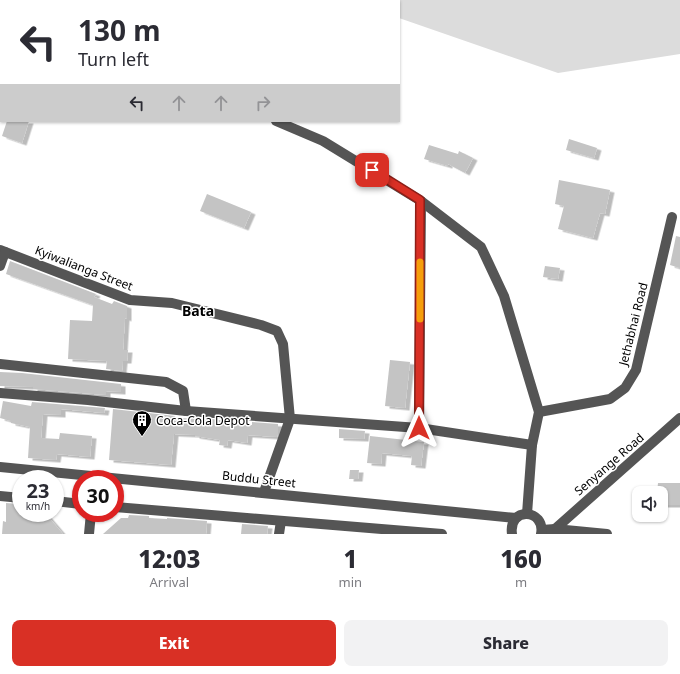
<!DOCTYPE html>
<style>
:root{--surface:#fff;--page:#f2f2f3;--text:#2b2b33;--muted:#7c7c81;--accent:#d93025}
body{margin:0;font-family:"Noto Sans",sans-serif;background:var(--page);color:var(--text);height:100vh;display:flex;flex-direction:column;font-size:15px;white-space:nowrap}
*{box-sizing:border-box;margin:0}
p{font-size:13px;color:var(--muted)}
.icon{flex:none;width:22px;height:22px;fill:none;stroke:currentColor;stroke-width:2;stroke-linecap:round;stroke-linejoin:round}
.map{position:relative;height:534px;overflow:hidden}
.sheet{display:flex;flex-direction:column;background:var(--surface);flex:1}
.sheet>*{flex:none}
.banner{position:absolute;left:0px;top:0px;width:400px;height:122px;box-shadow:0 1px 3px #0004;background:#fff;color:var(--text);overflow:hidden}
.fabs{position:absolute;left:632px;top:486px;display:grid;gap:8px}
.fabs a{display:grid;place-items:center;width:36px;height:36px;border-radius:8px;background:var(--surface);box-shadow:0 1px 3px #0004;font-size:20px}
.speed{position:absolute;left:12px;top:470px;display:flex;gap:8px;font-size:20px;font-weight:700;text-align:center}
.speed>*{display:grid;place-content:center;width:52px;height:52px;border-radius:50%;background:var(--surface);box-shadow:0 1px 3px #0004;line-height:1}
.speed small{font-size:10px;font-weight:400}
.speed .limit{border:6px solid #d22;background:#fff;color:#111}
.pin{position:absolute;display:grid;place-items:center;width:34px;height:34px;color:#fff;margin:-17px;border-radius:8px;box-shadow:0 2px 6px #0006}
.me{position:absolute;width:44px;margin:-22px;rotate:0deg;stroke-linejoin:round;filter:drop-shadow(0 0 3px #0008)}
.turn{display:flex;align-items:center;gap:14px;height:84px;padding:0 12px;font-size:18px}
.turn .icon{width:52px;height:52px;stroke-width:2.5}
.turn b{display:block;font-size:28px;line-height:34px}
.lanes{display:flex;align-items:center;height:38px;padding:0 12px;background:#0003;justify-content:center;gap:20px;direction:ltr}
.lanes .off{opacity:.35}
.eta{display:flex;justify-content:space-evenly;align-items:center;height:68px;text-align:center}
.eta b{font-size:24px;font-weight:800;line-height:28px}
.cta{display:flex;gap:8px;margin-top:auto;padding:8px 12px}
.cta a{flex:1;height:46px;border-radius:8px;background:var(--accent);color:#fff;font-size:16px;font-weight:800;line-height:46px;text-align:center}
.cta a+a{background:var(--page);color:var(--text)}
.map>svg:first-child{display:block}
.green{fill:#dcdcdc}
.building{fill:#c4c4c4;filter:url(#shadow)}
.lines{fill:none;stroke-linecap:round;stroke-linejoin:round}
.minor{stroke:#555;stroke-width:10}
.route-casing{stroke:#8d1f18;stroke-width:10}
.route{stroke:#d93025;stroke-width:7}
.slow{stroke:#f59e0b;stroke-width:7}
.labels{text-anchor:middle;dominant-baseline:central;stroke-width:3;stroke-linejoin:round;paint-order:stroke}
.street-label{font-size:12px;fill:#000;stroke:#fff}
.poi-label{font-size:12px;fill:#000;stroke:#fff;text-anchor:start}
.quarter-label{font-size:14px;font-weight:bold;fill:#000;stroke:#fff}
</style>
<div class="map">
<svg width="680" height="534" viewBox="0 0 680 534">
<defs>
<filter id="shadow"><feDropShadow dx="4.5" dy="2.5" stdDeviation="0" flood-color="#0004"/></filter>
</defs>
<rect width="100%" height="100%" fill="#fff"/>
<path class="green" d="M 347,0 L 680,0 L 680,54 L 558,73 L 399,18 L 399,1 Z"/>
<g class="building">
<path d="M 7,121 L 29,121 L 22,143 L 2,136 Z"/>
<path d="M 569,139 L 597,148 L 594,158 L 566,150 Z"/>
<path d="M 429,145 L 458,154 L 459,151 L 473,158 L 465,173 L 448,164 L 448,166 L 424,159 Z"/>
<path d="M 559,180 L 610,190 L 605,214 L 600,213 L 593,238 L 558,229 L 564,206 L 555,204 Z"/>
<path d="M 207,194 L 251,212 L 244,228 L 200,211 Z"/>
<path d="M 676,236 L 680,237 L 680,268 L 670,265 Z"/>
<path d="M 10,261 L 96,294 L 94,297 L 112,304 L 114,301 L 127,306 L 127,319 L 125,318 L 123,350 L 128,350 L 127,361 L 123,361 L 122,371 L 106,369 L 107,361 L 68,359 L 70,320 L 92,321 L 93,305 L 6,274 Z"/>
<path d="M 545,266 L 560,268 L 558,279 L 543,277 Z"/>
<path d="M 390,360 L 410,362 L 405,408 L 385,406 Z"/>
<path d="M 0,372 L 22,373 L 121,384 L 121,392 L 106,391 L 106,395 L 33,389 L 33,387 L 0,386 Z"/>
<path d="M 3,401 L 31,406 L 32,402 L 105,408 L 104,413 L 61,409 L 61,415 L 43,414 L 41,438 L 59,439 L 60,433 L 92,436 L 90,457 L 57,454 L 56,460 L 28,458 L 30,427 L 11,423 L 11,421 L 0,418 Z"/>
<path d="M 113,409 L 175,416 L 175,418 L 212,419 L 252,425 L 252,422 L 278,424 L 278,434 L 277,437 L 248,435 L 247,443 L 228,440 L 227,446 L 219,445 L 220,440 L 195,436 L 195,435 L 174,434 L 171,465 L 109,460 Z"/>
<path d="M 339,429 L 365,431 L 364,439 L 339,438 Z"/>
<path d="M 370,436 L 424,442 L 421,466 L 411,465 L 412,456 L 382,453 L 381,464 L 367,463 Z"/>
<path d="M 350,470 L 359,470 L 358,479 L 349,479 Z"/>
<path d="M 658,483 L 680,483 L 680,505 L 661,505 L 661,493 L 657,493 Z"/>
<path d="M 6,503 L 19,504 L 19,513 L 45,513 L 63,534 L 2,534 L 3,521 L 6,522 Z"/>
<path d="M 129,515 L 149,516 L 149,518 L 167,519 L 167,518 L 207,521 L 206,534 L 103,534 L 121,518 L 128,518 Z"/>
<path d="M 242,524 L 268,526 L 267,534 L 241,534 Z"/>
</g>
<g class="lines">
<g class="minor">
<path d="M 0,11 L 1,11"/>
<path d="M 0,53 L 1,54"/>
<path d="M 276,121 L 323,141 L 421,201 L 481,247 L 504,296 L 539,412 L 532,445 L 527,514"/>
<path d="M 0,250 L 130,300 L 172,303 L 261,325 L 277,331 L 283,344 L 290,419 L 264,492"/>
<path d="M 0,266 L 5,252"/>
<path d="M 0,364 L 166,382 L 183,391 L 186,411"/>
<path d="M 0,393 L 88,400 L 186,411 L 419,428 L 532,445"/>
<path d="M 539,412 L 610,399 L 625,388 L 636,370 L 672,217"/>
<path d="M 419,428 L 421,201"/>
<path d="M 0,467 L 516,518"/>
<path d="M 0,496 L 21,498"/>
<path d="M 55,501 L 81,504"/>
<path d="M 115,507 L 442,534"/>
<path d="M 555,529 L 680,418"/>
<path d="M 542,530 L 555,529 L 607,534"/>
<path d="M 89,534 L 91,513"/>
<path d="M 279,534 L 281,521"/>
<path d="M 512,534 C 508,506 546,509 541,534"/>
</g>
</g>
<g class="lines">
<defs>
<path id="route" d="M 372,170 L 420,200 L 419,428"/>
</defs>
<use href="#route" class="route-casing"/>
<use href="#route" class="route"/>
<path class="slow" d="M 420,319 L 420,262"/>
</g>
<defs>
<symbol id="building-pin" viewBox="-11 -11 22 30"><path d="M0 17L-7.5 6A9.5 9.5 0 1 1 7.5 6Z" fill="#000" stroke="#fff"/><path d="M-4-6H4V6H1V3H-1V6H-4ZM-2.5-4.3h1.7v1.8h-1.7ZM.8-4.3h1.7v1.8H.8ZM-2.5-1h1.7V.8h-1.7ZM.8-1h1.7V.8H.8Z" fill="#fff"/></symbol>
</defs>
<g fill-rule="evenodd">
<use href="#building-pin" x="131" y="409" width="22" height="30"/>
</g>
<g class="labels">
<g class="street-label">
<text transform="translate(84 268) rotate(21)">Kyiwalianga Street</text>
<text transform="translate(633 324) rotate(-76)">Jethabhai Road</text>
<text transform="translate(609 464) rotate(-41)">Senyange Road</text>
<text transform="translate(259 479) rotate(6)">Buddu Street</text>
</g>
<g class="poi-label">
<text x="156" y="420">Coca-Cola Depot</text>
</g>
<g class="quarter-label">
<text x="198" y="310">Bata</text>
</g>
</g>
</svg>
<div class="fabs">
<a><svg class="icon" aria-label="sound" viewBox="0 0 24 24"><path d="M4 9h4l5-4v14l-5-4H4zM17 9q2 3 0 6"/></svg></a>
</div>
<div class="speed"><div>23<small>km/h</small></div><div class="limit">30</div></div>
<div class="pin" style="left:372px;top:170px;background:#d93025"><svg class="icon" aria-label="arrive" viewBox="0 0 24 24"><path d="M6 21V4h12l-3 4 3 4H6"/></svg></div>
<svg class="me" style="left:419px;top:428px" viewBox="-20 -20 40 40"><path d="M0-17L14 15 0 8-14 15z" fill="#d93025" stroke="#fff" stroke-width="4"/></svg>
<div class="banner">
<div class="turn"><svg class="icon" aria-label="left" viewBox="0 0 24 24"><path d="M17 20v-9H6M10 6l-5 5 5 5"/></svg><div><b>130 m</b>Turn left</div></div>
<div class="lanes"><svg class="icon" aria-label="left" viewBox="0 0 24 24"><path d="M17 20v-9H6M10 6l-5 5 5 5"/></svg><svg class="icon off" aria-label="ahead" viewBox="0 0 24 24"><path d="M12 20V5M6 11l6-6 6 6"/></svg><svg class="icon off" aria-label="ahead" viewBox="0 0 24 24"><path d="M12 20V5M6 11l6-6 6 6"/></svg><svg class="icon off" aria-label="right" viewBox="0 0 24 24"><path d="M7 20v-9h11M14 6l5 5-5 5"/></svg></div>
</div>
</div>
<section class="sheet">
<div class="eta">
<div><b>12:03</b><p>Arrival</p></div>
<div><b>1</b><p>min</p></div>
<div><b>160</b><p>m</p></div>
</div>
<div class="cta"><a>Exit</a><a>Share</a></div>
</section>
